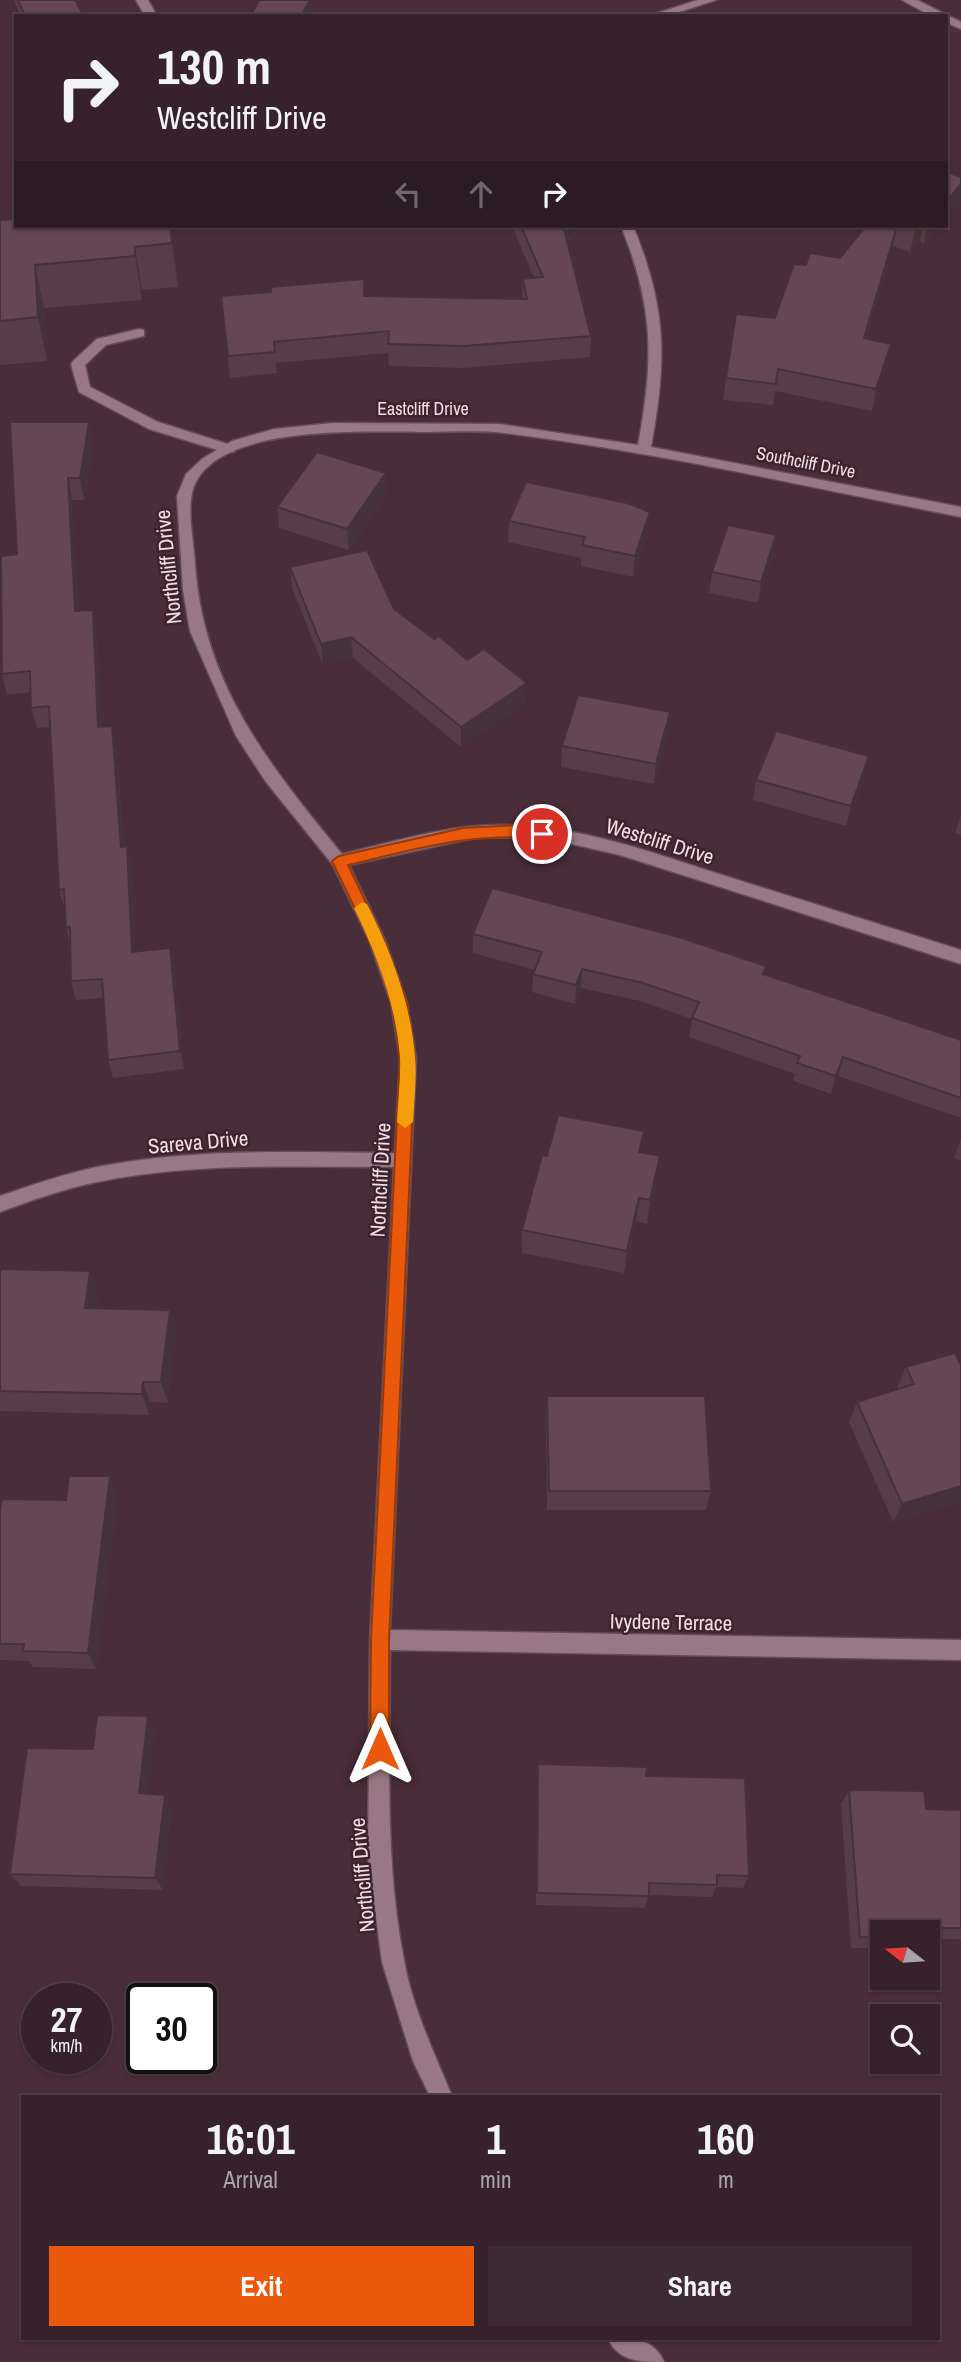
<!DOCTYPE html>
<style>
:root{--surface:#37222b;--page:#3e2a33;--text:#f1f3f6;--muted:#aaa4a9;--line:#513f47;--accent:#ea580c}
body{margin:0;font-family:"Archivo Narrow",sans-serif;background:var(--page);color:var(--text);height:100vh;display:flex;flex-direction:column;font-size:26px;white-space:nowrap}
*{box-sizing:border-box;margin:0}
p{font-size:23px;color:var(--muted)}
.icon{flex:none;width:38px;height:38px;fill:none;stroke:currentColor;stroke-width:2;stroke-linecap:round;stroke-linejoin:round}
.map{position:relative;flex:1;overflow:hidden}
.side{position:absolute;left:21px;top:2095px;width:919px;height:245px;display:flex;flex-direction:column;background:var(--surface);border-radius:0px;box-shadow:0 2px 5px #0004,0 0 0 2px var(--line)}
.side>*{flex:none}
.banner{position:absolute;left:14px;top:14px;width:934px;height:214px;border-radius:0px;box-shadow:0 2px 5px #0004,0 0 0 2px var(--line);background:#37222b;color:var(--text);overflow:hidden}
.needle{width:46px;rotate:287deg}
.buttons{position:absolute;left:870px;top:1920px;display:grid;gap:14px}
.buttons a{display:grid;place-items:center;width:70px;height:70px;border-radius:0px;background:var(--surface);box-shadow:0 2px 5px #0004,0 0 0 2px var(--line);font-size:35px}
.speed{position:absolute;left:21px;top:1983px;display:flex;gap:14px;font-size:35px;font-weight:700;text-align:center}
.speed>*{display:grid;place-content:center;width:91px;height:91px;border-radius:50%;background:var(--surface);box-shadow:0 2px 5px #0004,0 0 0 2px var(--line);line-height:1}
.speed small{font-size:18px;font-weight:400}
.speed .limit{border:4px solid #111;border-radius:10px;background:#fff;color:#111}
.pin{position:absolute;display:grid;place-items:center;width:60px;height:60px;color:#fff;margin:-30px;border:4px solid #fff;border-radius:50%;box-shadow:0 2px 7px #0007}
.me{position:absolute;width:77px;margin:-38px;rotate:0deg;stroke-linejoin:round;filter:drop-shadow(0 0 5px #0008)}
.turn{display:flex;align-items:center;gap:24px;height:147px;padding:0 28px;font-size:32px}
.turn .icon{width:91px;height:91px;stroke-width:2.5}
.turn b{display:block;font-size:49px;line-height:60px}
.lanes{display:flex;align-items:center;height:66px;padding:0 28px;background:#0003;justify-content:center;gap:35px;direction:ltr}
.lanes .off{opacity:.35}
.eta{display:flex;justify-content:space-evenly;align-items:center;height:119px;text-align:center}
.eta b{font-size:42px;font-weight:800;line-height:49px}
.button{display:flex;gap:14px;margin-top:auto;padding:14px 28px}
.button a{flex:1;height:80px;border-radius:0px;background:var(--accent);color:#fff;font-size:28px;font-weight:800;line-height:80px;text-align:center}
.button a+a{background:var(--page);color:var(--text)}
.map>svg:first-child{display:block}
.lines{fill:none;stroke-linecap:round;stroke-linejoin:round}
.lane-casing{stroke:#644d57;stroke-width:3}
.street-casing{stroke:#644d57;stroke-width:3}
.lane{fill:#987884;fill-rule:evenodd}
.street{fill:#987884;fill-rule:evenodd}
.wall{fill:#563d47}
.shaded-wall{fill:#46323a}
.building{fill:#644753;stroke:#46323a;stroke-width:2}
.route{fill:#ea580c;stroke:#983908;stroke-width:2}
.slow{fill:#f59e0b}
.labels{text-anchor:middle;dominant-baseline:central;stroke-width:5;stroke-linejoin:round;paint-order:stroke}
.far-street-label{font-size:18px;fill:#f0dee4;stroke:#3e232f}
.street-label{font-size:21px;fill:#f0dee4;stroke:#3e232f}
</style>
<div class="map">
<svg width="961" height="2362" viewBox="0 0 961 2362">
<rect width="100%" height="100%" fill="#492d39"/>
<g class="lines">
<defs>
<path id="lane" d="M 139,329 L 144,330 L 144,336 L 106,345 L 85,365 L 90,387 L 158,422 L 234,446 L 234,452 L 224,452 L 149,429 L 79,392 L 71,364 L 73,361 L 97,339 Z"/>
<g id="street">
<path d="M 136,0 L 148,0 L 157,16 L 145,16 Z"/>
<path d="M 698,0 L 716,0 L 667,16 L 648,16 Z"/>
<path d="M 902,0 L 917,0 L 961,22 L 961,29 L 947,23 L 947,16 L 931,16 Z"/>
<path d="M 621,226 L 633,226 C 667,308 667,360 651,447 L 961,507 L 961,517 C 809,487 657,452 504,433 C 478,430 451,432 425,432 C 369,432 229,424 197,480 C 184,502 194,540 195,564 C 203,684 269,765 342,854 C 394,842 446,825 499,825 C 576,824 650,852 722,875 C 802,900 881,925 961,950 L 961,964 L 620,855 L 558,841 L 519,837 L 474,838 L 349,865 L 385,940 L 407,1003 L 416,1058 L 390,1630 L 961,1640 L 961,1660 L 390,1650 C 390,1753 384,1858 404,1960 C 412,2007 434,2052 452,2096 L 430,2096 L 413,2061 L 382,1962 L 368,1857 L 370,1640 L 394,1167 C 295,1167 194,1162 97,1182 C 63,1189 32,1200 0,1212 L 0,1196 C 32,1185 64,1174 97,1167 C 195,1148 296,1152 395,1153 L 400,1058 L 391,1003 L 369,940 L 333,865 L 266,782 L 236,736 L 190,631 L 183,590 L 177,496 L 186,474 L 202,459 L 232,441 L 274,429 L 333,423 L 500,424 L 638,445 C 654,359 654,307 621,226 Z"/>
<path d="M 608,2338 C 631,2338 654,2338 664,2362 C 641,2362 618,2362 608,2338 Z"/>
</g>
</defs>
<use href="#lane" class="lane-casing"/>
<use href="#street" class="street-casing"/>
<use href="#lane" class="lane"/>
<use href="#street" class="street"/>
</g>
<g class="wall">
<path d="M 14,0 L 75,0 L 84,16 L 20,16 Z"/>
<path d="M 0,220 L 16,226 L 171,226 L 178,287 L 142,290 L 142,300 L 44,308 L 47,361 L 0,365 Z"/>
<path d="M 512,226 L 576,226 L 575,238 L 567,240 L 591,336 L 590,357 L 464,368 L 389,366 L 388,353 L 276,363 L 277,373 L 230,378 L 221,296 L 365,296 L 522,299 L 523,279 L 534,278 Z"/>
<path d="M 866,226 L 939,226 L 924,244 L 920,241 L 910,252 L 893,246 L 866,338 L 891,344 L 886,365 L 872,411 L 775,391 L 773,405 L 723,400 L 726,378 L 775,318 L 806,265 L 840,258 Z"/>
<path d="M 89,422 L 93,444 L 84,500 L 72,500 L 78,611 L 93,610 L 97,631 L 101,727 L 116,746 L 124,846 L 127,846 L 132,866 L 135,952 L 170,948 L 174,967 L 184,1069 L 113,1078 L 108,1060 L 104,998 L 76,1000 L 71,981 L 70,945 L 66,928 L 65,909 L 59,890 L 50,727 L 37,728 L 31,708 L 31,692 L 7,695 L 2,674 L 17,554 Z"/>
<path d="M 387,495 L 349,550 L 279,528 L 277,507 Z"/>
<path d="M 509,521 L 648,533 L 633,577 L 581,566 L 581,558 L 508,542 Z"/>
<path d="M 773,556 L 758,603 L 709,593 L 712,572 Z"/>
<path d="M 290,567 L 394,609 L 434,639 L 467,660 L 526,704 L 461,747 L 353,658 L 323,665 L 292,588 Z"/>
<path d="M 668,732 L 654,784 L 561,767 L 562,746 Z"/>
<path d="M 865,777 L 846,826 L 753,800 L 756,780 Z"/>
<path d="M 961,815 L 961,835 L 955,833 Z"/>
<path d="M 473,934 L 764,974 L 961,1040 L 961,1118 L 838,1076 L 831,1094 L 793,1081 L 795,1074 L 689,1037 L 692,1019 L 640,1001 L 581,988 L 575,1004 L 532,992 L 533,974 L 535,970 L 473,953 Z"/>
<path d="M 961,1139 L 961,1161 L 954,1158 Z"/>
<path d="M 641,1152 L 657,1180 L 647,1224 L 636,1221 L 624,1273 L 522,1253 L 522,1230 L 547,1156 Z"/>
<path d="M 0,1269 L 90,1271 L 98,1294 L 96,1308 L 170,1310 L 176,1332 L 168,1403 L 150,1402 L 149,1415 L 0,1411 Z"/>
<path d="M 961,1365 L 961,1502 L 893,1522 L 849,1422 L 857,1402 L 898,1389 L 897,1388 L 906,1367 Z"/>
<path d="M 547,1396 L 711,1491 L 706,1510 L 547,1510 L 546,1416 Z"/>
<path d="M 118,1495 L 96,1669 L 33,1667 L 29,1661 L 0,1660 L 0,1510 L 66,1500 Z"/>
<path d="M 148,1716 L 155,1731 L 148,1794 L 172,1808 L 163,1890 L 21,1886 L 10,1874 L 93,1749 Z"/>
<path d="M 538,1764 L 646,1776 L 749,1876 L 743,1888 L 716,1887 L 712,1897 L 649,1895 L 645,1908 L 536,1905 L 537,1779 Z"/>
<path d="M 849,1790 L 926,1809 L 961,1810 L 961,1939 L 937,1939 L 928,1948 L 928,1932 L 882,1932 L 882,1948 L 851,1948 L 841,1804 Z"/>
</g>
<g class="shaded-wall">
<path d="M 310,0 L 312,0 L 313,16 L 303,13 Z"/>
<path d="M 961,184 L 961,201 L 947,217 L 947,201 Z"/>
<path d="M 170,226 L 174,249 L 178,287 L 172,243 Z"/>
<path d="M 561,226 L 576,226 L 575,238 L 561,240 Z"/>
<path d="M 897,226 L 893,246 L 859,360 L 864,338 Z"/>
<path d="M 918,226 L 923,226 L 920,241 L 910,252 L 915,230 Z"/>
<path d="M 928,226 L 939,226 L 924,244 Z"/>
<path d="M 135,247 L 142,290 L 142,300 L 135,256 Z"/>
<path d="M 35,265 L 44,308 L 47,361 L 38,317 Z"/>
<path d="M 891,344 L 886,365 L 872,411 L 876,389 Z"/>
<path d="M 89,422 L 93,444 L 84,500 L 80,478 Z"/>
<path d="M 386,473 L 387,495 L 349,550 L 347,529 Z"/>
<path d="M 68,478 L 72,500 L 80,632 L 75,611 Z"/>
<path d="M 650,512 L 648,533 L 633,577 L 635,556 Z"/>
<path d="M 776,535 L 773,556 L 758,603 L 761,582 Z"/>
<path d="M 93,610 L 97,631 L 102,747 L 98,727 Z"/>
<path d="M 351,637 L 353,658 L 323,665 L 321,644 Z"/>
<path d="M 527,683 L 526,704 L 461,747 L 461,727 Z"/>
<path d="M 670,712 L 668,732 L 654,784 L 656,764 Z"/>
<path d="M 112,726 L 116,746 L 125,866 L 121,847 Z"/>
<path d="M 869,756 L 865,777 L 846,826 L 851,806 Z"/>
<path d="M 127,846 L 132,866 L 136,971 L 132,952 Z"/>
<path d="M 170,948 L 174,967 L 184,1069 L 180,1051 Z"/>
<path d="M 582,969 L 581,988 L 575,1004 L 576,985 Z"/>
<path d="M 843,1057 L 838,1076 L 831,1094 L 836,1076 Z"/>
<path d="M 660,1156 L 657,1180 L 647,1224 L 650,1200 Z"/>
<path d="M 639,1198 L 636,1221 L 624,1273 L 627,1251 Z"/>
<path d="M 90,1271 L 98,1294 L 93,1330 L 85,1308 Z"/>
<path d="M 170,1310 L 176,1332 L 168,1403 L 161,1382 Z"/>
<path d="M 143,1382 L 150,1402 L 149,1415 L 142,1394 Z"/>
<path d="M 110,1476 L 118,1495 L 96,1669 L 88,1653 Z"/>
<path d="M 961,1486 L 961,1502 L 893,1522 L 902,1504 Z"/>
<path d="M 148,1716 L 155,1731 L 147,1807 L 139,1793 Z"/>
<path d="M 165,1795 L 172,1808 L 163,1890 L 155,1878 Z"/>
</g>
<g class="building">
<path d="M 18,0 L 75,0 L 84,16 L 25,16 Z"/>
<path d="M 259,0 L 310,0 L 303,13 L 318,15 L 251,16 Z"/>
<path d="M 947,172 L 961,177 L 961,184 L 947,201 Z"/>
<path d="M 16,219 L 16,226 L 170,226 L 172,243 L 135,247 L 135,256 L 35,265 L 38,317 L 0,321 L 0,220 Z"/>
<path d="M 521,226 L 563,226 L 591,336 L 464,346 L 388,344 L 389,331 L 274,342 L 275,352 L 228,356 L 221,296 L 271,292 L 271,287 L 364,279 L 364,296 L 527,299 L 523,279 L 543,277 Z"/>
<path d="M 866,226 L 897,226 L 864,338 L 891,344 L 876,389 L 778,369 L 776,384 L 726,378 L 736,314 L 775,318 L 794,264 L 806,265 L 810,253 L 840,258 Z"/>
<path d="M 903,226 L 918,226 L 915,230 Z"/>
<path d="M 10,422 L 89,422 L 80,478 L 68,478 L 75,611 L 93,610 L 98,727 L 112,726 L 121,847 L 127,846 L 132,952 L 170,948 L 180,1051 L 108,1060 L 102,979 L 71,981 L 70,927 L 66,928 L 64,889 L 59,890 L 49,706 L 31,708 L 30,671 L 2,674 L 1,556 L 17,554 Z"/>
<path d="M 317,452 L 386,473 L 347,529 L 277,507 Z"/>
<path d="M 526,482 L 627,503 L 650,512 L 635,556 L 582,545 L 585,537 L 509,521 Z"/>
<path d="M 728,525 L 776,535 L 761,582 L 712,572 Z"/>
<path d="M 367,550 L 394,609 L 434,639 L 439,636 L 467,660 L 484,649 L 527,683 L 461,727 L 351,637 L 321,644 L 290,567 Z"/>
<path d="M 578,695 L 670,712 L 656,764 L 562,746 Z"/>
<path d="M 776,731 L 869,756 L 851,806 L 756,780 Z"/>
<path d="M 492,888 L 682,938 L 766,966 L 763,974 L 961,1040 L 961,1098 L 843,1057 L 836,1076 L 797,1063 L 800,1056 L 692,1018 L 699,1002 L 643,983 L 582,969 L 576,985 L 533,974 L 542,952 L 473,934 Z"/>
<path d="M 558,1115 L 644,1131 L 639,1152 L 660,1156 L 650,1200 L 639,1198 L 627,1251 L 522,1230 L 542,1155 L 547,1156 Z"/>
<path d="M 0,1269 L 90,1271 L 85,1308 L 170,1310 L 161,1382 L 143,1382 L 142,1394 L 0,1391 Z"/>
<path d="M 955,1353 L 961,1365 L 961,1486 L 902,1504 L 857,1402 L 914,1384 L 906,1367 Z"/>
<path d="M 547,1396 L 705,1396 L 711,1491 L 549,1491 Z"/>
<path d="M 69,1476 L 110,1476 L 88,1653 L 23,1651 L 24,1644 L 0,1644 L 0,1510 L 2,1499 L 66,1500 Z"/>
<path d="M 97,1715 L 148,1716 L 139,1793 L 165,1795 L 155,1878 L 10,1874 L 27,1748 L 93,1749 Z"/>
<path d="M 538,1764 L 647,1767 L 646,1776 L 745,1778 L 749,1876 L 717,1875 L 717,1885 L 649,1883 L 649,1896 L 537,1893 Z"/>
<path d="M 849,1790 L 924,1791 L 926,1809 L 961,1810 L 961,1928 L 937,1928 L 938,1938 L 928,1938 L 928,1932 L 882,1932 L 882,1938 L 860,1937 Z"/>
</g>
<path class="route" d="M 518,825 L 542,828 L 549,834 L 542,839 C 475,831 412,850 348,865 L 384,940 L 407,1003 L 415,1058 L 389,1640 L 389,1749 L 386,1755 L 380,1758 L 373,1755 L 370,1749 L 371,1640 L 400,1058 C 397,1040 396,1021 391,1003 C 379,954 354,907 332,861 L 339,856 L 463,828 Z"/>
<path class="slow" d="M 362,902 L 367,904 C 391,951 411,1004 415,1057 C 417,1078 414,1101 413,1122 L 405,1128 L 397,1122 C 398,1100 401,1078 400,1057 C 396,1005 377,955 354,908 Z"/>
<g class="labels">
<g class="far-street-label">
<text x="423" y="408">Eastcliff Drive</text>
<text transform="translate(806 462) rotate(11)">Southcliff Drive</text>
</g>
<g class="street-label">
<text transform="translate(168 567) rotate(-96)">Northcliff Drive</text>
<text transform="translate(660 841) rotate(17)">Westcliff Drive</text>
<text transform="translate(198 1142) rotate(-5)">Sareva Drive</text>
<text transform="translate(380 1180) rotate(-87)">Northcliff Drive</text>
<text transform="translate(671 1622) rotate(1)">Ivydene Terrace</text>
<text transform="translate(362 1875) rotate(-95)">Northcliff Drive</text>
</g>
</g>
</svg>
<div class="buttons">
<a><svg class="needle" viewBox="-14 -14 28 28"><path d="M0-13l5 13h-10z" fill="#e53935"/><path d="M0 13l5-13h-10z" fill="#aaa4a9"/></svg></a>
<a><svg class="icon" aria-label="search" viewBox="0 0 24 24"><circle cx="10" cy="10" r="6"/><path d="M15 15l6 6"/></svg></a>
</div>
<div class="speed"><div>27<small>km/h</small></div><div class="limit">30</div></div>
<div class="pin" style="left:542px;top:834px;background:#d93025"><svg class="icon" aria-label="arrive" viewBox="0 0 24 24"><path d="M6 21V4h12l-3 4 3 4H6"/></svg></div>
<svg class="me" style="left:380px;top:1749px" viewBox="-20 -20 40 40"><path d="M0-17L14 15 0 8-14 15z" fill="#ea580c" stroke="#fff" stroke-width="4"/></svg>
<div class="banner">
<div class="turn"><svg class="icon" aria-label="right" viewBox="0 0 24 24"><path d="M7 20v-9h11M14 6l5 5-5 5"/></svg><div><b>130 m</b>Westcliff Drive</div></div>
<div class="lanes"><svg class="icon off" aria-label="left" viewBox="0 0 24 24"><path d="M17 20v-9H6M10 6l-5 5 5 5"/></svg><svg class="icon off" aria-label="ahead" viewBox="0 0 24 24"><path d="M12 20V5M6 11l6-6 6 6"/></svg><svg class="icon" aria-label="right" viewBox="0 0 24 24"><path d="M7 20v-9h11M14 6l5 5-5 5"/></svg></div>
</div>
<section class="side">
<div class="eta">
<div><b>16:01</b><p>Arrival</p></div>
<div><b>1</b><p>min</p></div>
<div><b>160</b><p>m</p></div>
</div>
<div class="button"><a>Exit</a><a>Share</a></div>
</section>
</div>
